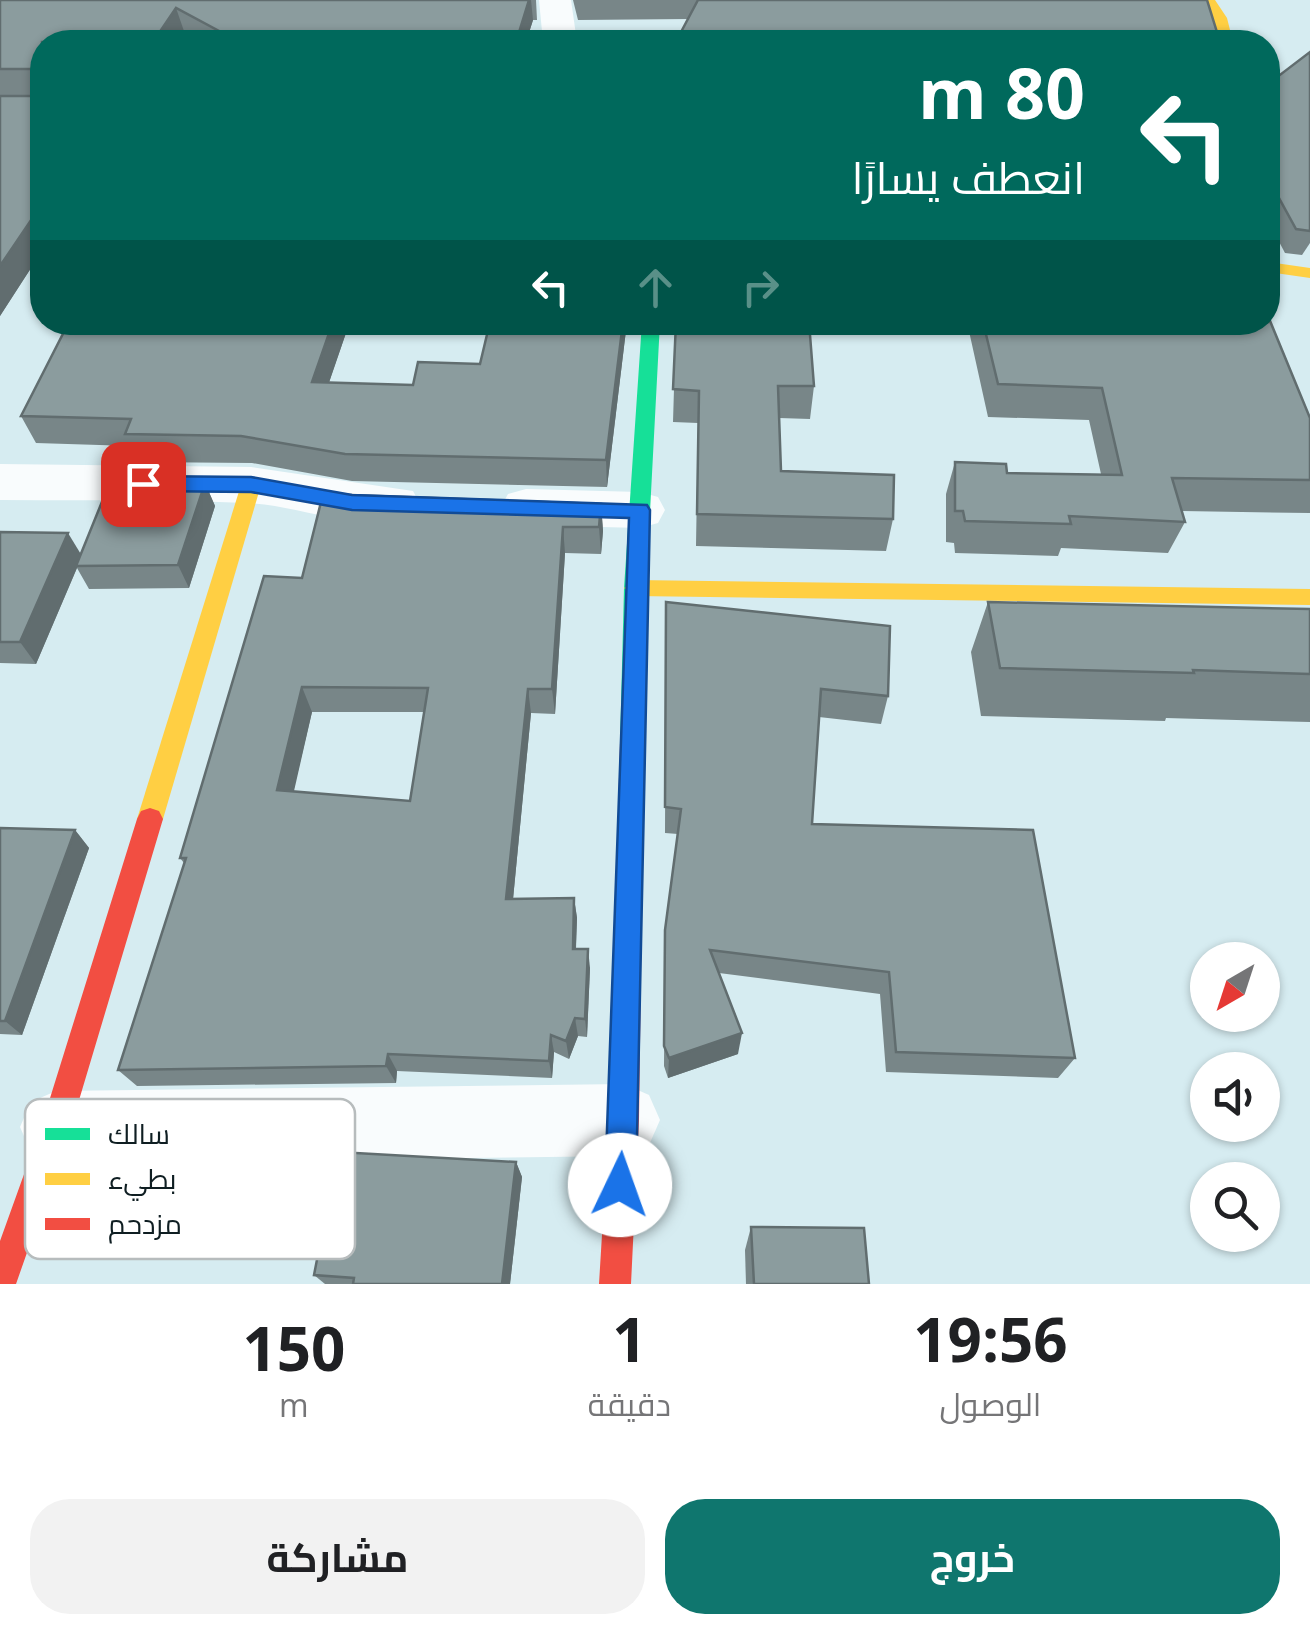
<!DOCTYPE html>
<html lang="ar">
<meta charset="utf-8">
<style>
:root{--surface:#fff;--page:#f2f2f2;--text:#202124;--muted:#757577;--accent:#0f766e}
body{margin:0;font-family:"Open Sans",Cairo,sans-serif;background:var(--page);color:var(--text);direction:rtl;height:100vh;display:flex;flex-direction:column;font-size:38px;white-space:nowrap}
*{box-sizing:border-box;margin:0}
p{font-size:32px;color:var(--muted)}
.icon{flex:none;width:55px;height:55px;fill:none;stroke:currentColor;stroke-width:2;stroke-linecap:round;stroke-linejoin:round}
.map{position:relative;height:1284px;overflow:hidden;direction:ltr}
.sheet{display:flex;flex-direction:column;background:var(--surface);flex:1}
.sheet>*{flex:none}
.hud{position:absolute;left:30px;top:30px;width:1250px;height:305px;border-radius:40px;box-shadow:0 2px 8px #0004;direction:rtl;background:#00695c;color:#fff;overflow:hidden}
.needle{width:65px;rotate:219deg}
.tools{position:absolute;left:1190px;top:942px;display:grid;gap:20px}
.tools a{display:grid;place-items:center;width:90px;height:90px;border-radius:50%;background:var(--surface);box-shadow:0 2px 8px #0004;font-size:50px}
.pin{position:absolute;display:grid;place-items:center;width:85px;height:85px;color:#fff;margin:-42px;border-radius:20px;box-shadow:0 5px 15px #0006}
.me{position:absolute;width:110px;margin:-55px;rotate:3deg;stroke-linejoin:round;filter:drop-shadow(0 0 8px #0008)}
.turn{display:flex;align-items:center;gap:35px;height:210px;padding:0 30px;font-size:45px}
.turn .icon{width:130px;height:130px;stroke-width:2.5}
.turn b{display:block;font-size:70px;line-height:85px}
.lanes{display:flex;align-items:center;height:95px;padding:0 30px;background:#0003;justify-content:center;gap:50px;direction:ltr}
.lanes .off{opacity:.35}
.eta{display:flex;justify-content:space-evenly;align-items:center;height:170px;text-align:center}
.eta b{font-size:60px;font-weight:700;line-height:70px}
.button{display:flex;gap:20px;margin-top:auto;padding:20px 30px}
.button a{flex:1;height:115px;border-radius:40px;background:var(--accent);color:#fff;font-size:40px;font-weight:700;line-height:115px;text-align:center}
.button a+a{background:var(--page);color:var(--text)}
.map>svg:first-child{display:block}
.lines{fill:none;stroke-linecap:round;stroke-linejoin:round}
.street{fill:#f9fcfd;fill-rule:evenodd}
.fast{fill:#16e098;fill-rule:evenodd}
.slow{fill:#ffcf43;fill-rule:evenodd}
.jam{fill:#f24e42;fill-rule:evenodd}
.wall{fill:#788688;fill-rule:evenodd}
.shaded-wall{fill:#616d6f}
.building{fill:#8b9c9e;stroke:#616d6f;stroke-width:2.5;fill-rule:evenodd}
.route{fill:#1a73e8;stroke:#114b97;stroke-width:2.5}
.key{fill:#fff;stroke:#b7bcbd;stroke-width:2.5}
.key-label{font-size:28px;fill:#0f1e22}
</style>
<div class="map">
<svg width="1310" height="1284" viewBox="0 0 1310 1284">
<rect width="100%" height="100%" fill="#d6ecf1"/>
<g class="lines">
<g class="street">
<path d="M 539,0 L 571,0 L 577,42 L 543,42 Z"/>
<path d="M 0,464 L 251,467 L 413,491 L 420,504 L 413,517 C 357,534 302,505 246,503 C 164,499 82,501 0,500 Z"/>
<path d="M 526,489 L 640,492 L 658,497 L 665,510 L 658,523 L 640,528 L 526,525 L 508,520 L 501,507 L 508,494 Z"/>
<path d="M 624,1084 L 649,1095 L 660,1120 L 649,1145 L 624,1156 L 56,1163 L 31,1152 L 20,1127 L 31,1102 L 56,1091 Z"/>
</g>
<path class="fast" d="M 642,322 L 660,322 L 646,588 L 644,743 L 640,750 L 632,753 L 624,750 L 620,743 L 624,588 Z"/>
<g class="slow">
<path d="M 1201,0 L 1215,0 L 1227,18 L 1233,42 L 1219,42 L 1213,18 Z"/>
<path d="M 1268,262 L 1310,268 L 1310,278 L 1268,272 Z"/>
<path d="M 251,478 L 261,485 L 163,819 L 159,827 L 150,830 L 141,827 L 137,819 L 241,485 Z"/>
<path d="M 635,580 L 1310,589 L 1310,605 L 635,596 L 624,588 Z"/>
</g>
<g class="jam">
<path d="M 632,733 L 640,736 L 644,743 L 639,1120 L 631,1284 L 599,1284 L 609,1120 L 620,743 L 624,736 Z"/>
<path d="M 150,808 L 159,811 L 163,819 L 71,1127 L 16,1284 L 0,1284 L 0,1241 L 41,1127 L 137,819 L 141,811 Z"/>
</g>
</g>
<g class="wall">
<path d="M 0,0 L 536,0 L 537,20 L 533,20 L 526,42 L 200,42 L 185,34 L 42,42 L 42,251 L 0,316 Z"/>
<path d="M 573,0 L 1207,0 L 1220,42 L 680,42 L 681,32 L 688,19 L 578,20 Z"/>
<path d="M 1310,52 L 1310,243 L 1302,255 L 1285,253 L 1268,221 L 1268,84 Z"/>
<path d="M 69,322 L 345,322 L 347,330 L 329,382 L 413,385 L 480,364 L 490,322 L 627,322 L 607,487 L 352,481 L 252,463 L 138,462 L 131,446 L 36,443 L 21,416 Z"/>
<path d="M 676,322 L 814,386 L 810,419 L 779,418 L 781,471 L 893,519 L 886,551 L 696,546 L 698,423 L 673,422 Z"/>
<path d="M 967,322 L 1268,322 L 1310,418 L 1310,513 L 1182,511 L 1185,522 L 1168,553 L 1061,548 L 1058,556 L 955,553 L 954,543 L 946,542 L 946,494 L 955,462 L 1007,473 L 1101,474 L 1089,420 L 988,417 Z"/>
<path d="M 205,483 L 215,506 L 189,588 L 89,589 L 77,568 L 36,664 L 0,663 L 0,532 L 81,554 Z"/>
<path d="M 601,504 L 603,531 L 601,554 L 565,553 L 555,714 L 531,713 L 513,899 L 574,898 L 577,918 L 576,949 L 590,968 L 587,1037 L 578,1036 L 569,1059 L 554,1052 L 552,1078 L 397,1071 L 396,1083 L 137,1086 L 118,1070 L 184,863 L 180,858 L 302,578 ZM 312,712 L 424,712 L 410,801 L 293,792 Z"/>
<path d="M 666,602 L 888,696 L 881,724 L 819,717 L 812,824 L 1075,1058 L 1058,1078 L 886,1072 L 880,994 L 719,973 L 738,1054 L 668,1078 L 664,1066 L 665,930 L 678,834 L 665,833 Z"/>
<path d="M 988,602 L 1310,609 L 1310,722 L 1166,718 L 1165,721 L 981,716 L 971,652 Z"/>
<path d="M 0,828 L 75,830 L 89,848 L 22,1035 L 0,1034 Z"/>
<path d="M 516,1162 L 522,1177 L 510,1284 L 325,1284 L 314,1275 Z"/>
<path d="M 751,1227 L 869,1284 L 746,1284 L 745,1250 Z"/>
</g>
<g class="shaded-wall">
<path d="M 529,0 L 531,0 L 533,20 L 526,42 L 516,42 Z"/>
<path d="M 176,8 L 185,34 L 179,42 L 153,42 Z"/>
<path d="M 42,204 L 42,251 L 0,316 L 0,266 Z"/>
<path d="M 333,322 L 345,322 L 347,330 L 320,409 L 312,382 Z"/>
<path d="M 623,322 L 627,322 L 607,487 L 606,460 Z"/>
<path d="M 205,483 L 215,506 L 189,588 L 178,565 Z"/>
<path d="M 601,504 L 603,531 L 601,554 L 599,527 Z"/>
<path d="M 563,527 L 565,553 L 555,714 L 552,689 Z"/>
<path d="M 68,533 L 82,556 L 36,664 L 20,642 Z"/>
<path d="M 302,687 L 312,712 L 289,813 L 277,790 Z"/>
<path d="M 528,689 L 531,713 L 511,920 L 506,899 Z"/>
<path d="M 75,830 L 89,848 L 22,1035 L 5,1021 Z"/>
<path d="M 574,898 L 577,918 L 575,968 L 573,949 Z"/>
<path d="M 588,949 L 590,968 L 587,1037 L 585,1019 Z"/>
<path d="M 575,1018 L 578,1036 L 569,1059 L 566,1041 Z"/>
<path d="M 742,1033 L 738,1054 L 668,1078 L 669,1058 Z"/>
<path d="M 551,1035 L 554,1052 L 552,1078 L 549,1061 Z"/>
<path d="M 388,1054 L 397,1071 L 396,1083 L 386,1066 Z"/>
<path d="M 516,1162 L 522,1177 L 510,1284 L 502,1284 Z"/>
</g>
<g class="building">
<path d="M 0,0 L 529,0 L 516,42 L 213,42 L 219,31 L 176,8 L 153,42 L 42,42 L 42,204 L 0,266 L 0,96 L 33,96 L 33,69 L 0,69 Z"/>
<path d="M 698,0 L 1207,0 L 1220,42 L 1058,42 L 833,38 L 819,42 L 695,42 L 681,32 Z"/>
<path d="M 1310,52 L 1310,231 L 1296,229 L 1268,178 L 1268,84 Z"/>
<path d="M 1268,316 L 1310,418 L 1310,480 L 1172,478 L 1185,522 L 1069,516 L 1071,524 L 965,521 L 963,511 L 955,511 L 955,462 L 1006,464 L 1007,473 L 1122,475 L 1102,388 L 998,384 L 983,322 L 1268,322 Z"/>
<path d="M 69,322 L 333,322 L 312,382 L 413,385 L 418,362 L 480,364 L 490,322 L 623,322 L 606,460 L 345,454 L 241,436 L 125,434 L 131,419 L 21,416 Z"/>
<path d="M 676,322 L 809,322 L 814,386 L 778,386 L 781,471 L 894,475 L 893,519 L 697,514 L 699,391 L 673,389 Z"/>
<path d="M 110,482 L 205,483 L 178,565 L 76,566 Z"/>
<path d="M 323,494 L 601,504 L 599,527 L 563,527 L 552,689 L 528,689 L 506,899 L 574,898 L 573,949 L 588,949 L 585,1019 L 575,1018 L 566,1041 L 551,1035 L 549,1061 L 388,1054 L 386,1066 L 118,1070 L 186,858 L 180,858 L 264,576 L 302,578 ZM 302,687 L 428,688 L 410,801 L 277,790 Z"/>
<path d="M 0,532 L 68,533 L 20,642 L 0,642 Z"/>
<path d="M 666,602 L 890,626 L 888,696 L 821,689 L 812,824 L 1033,830 L 1075,1058 L 896,1052 L 889,972 L 710,950 L 742,1033 L 669,1058 L 664,1046 L 665,930 L 681,809 L 665,807 Z"/>
<path d="M 988,602 L 1310,609 L 1310,674 L 1193,670 L 1194,673 L 1000,668 Z"/>
<path d="M 0,828 L 75,830 L 5,1021 L 0,1021 Z"/>
<path d="M 338,1152 L 516,1162 L 502,1284 L 353,1284 L 354,1278 L 314,1275 Z"/>
<path d="M 751,1227 L 864,1228 L 869,1284 L 754,1284 Z"/>
</g>
<path class="route" d="M 143,476 L 251,477 L 352,495 L 647,505 L 650,510 L 636,1185 L 631,1196 L 620,1201 L 610,1196 L 605,1185 L 629,518 L 352,510 L 251,492 L 143,491 L 133,484 Z"/>
<rect x="25" y="1099" width="330" height="160" rx="15" class="key"/>
<rect x="45" y="1128" width="45" height="12" fill="#16e098"/>
<rect x="45" y="1173" width="45" height="12" fill="#ffcf43"/>
<rect x="45" y="1218" width="45" height="12" fill="#f24e42"/>
<g class="key-label">
<text x="108" y="1144">سالك</text>
<text x="108" y="1189">بطيء</text>
<text x="108" y="1234">مزدحم</text>
</g>
</svg>
<div class="tools">
<a><svg class="needle" viewBox="-14 -14 28 28"><path d="M0-13l5 13h-10z" fill="#e53935"/><path d="M0 13l5-13h-10z" fill="#757577"/></svg></a>
<a><svg class="icon" aria-label="sound" viewBox="0 0 24 24"><path d="M4 9h4l5-4v14l-5-4H4zM17 9q2 3 0 6"/></svg></a>
<a><svg class="icon" aria-label="search" viewBox="0 0 24 24"><circle cx="10" cy="10" r="6"/><path d="M15 15l6 6"/></svg></a>
</div>
<div class="pin" style="left:143px;top:484px;background:#d93025"><svg class="icon" aria-label="arrive" viewBox="0 0 24 24"><path d="M6 21V4h12l-3 4 3 4H6"/></svg></div>
<svg class="me" style="left:620px;top:1185px" viewBox="-20 -20 40 40"><circle r="19" fill="#fff"/><path d="M0-13L10 11 0 6-10 11z" fill="#1a73e8"/></svg>
<div class="hud">
<div class="turn"><svg class="icon" aria-label="left" viewBox="0 0 24 24"><path d="M17 20v-9H6M10 6l-5 5 5 5"/></svg><div><b>80 m</b>انعطف يسارًا</div></div>
<div class="lanes"><svg class="icon" aria-label="left" viewBox="0 0 24 24"><path d="M17 20v-9H6M10 6l-5 5 5 5"/></svg><svg class="icon off" aria-label="ahead" viewBox="0 0 24 24"><path d="M12 20V5M6 11l6-6 6 6"/></svg><svg class="icon off" aria-label="right" viewBox="0 0 24 24"><path d="M7 20v-9h11M14 6l5 5-5 5"/></svg></div>
</div>
</div>
<section class="sheet">
<div class="eta">
<div><b>19:56</b><p>الوصول</p></div>
<div><b>1</b><p>دقيقة</p></div>
<div><b>150</b><p>m</p></div>
</div>
<div class="button"><a>خروج</a><a>مشاركة</a></div>
</section>
